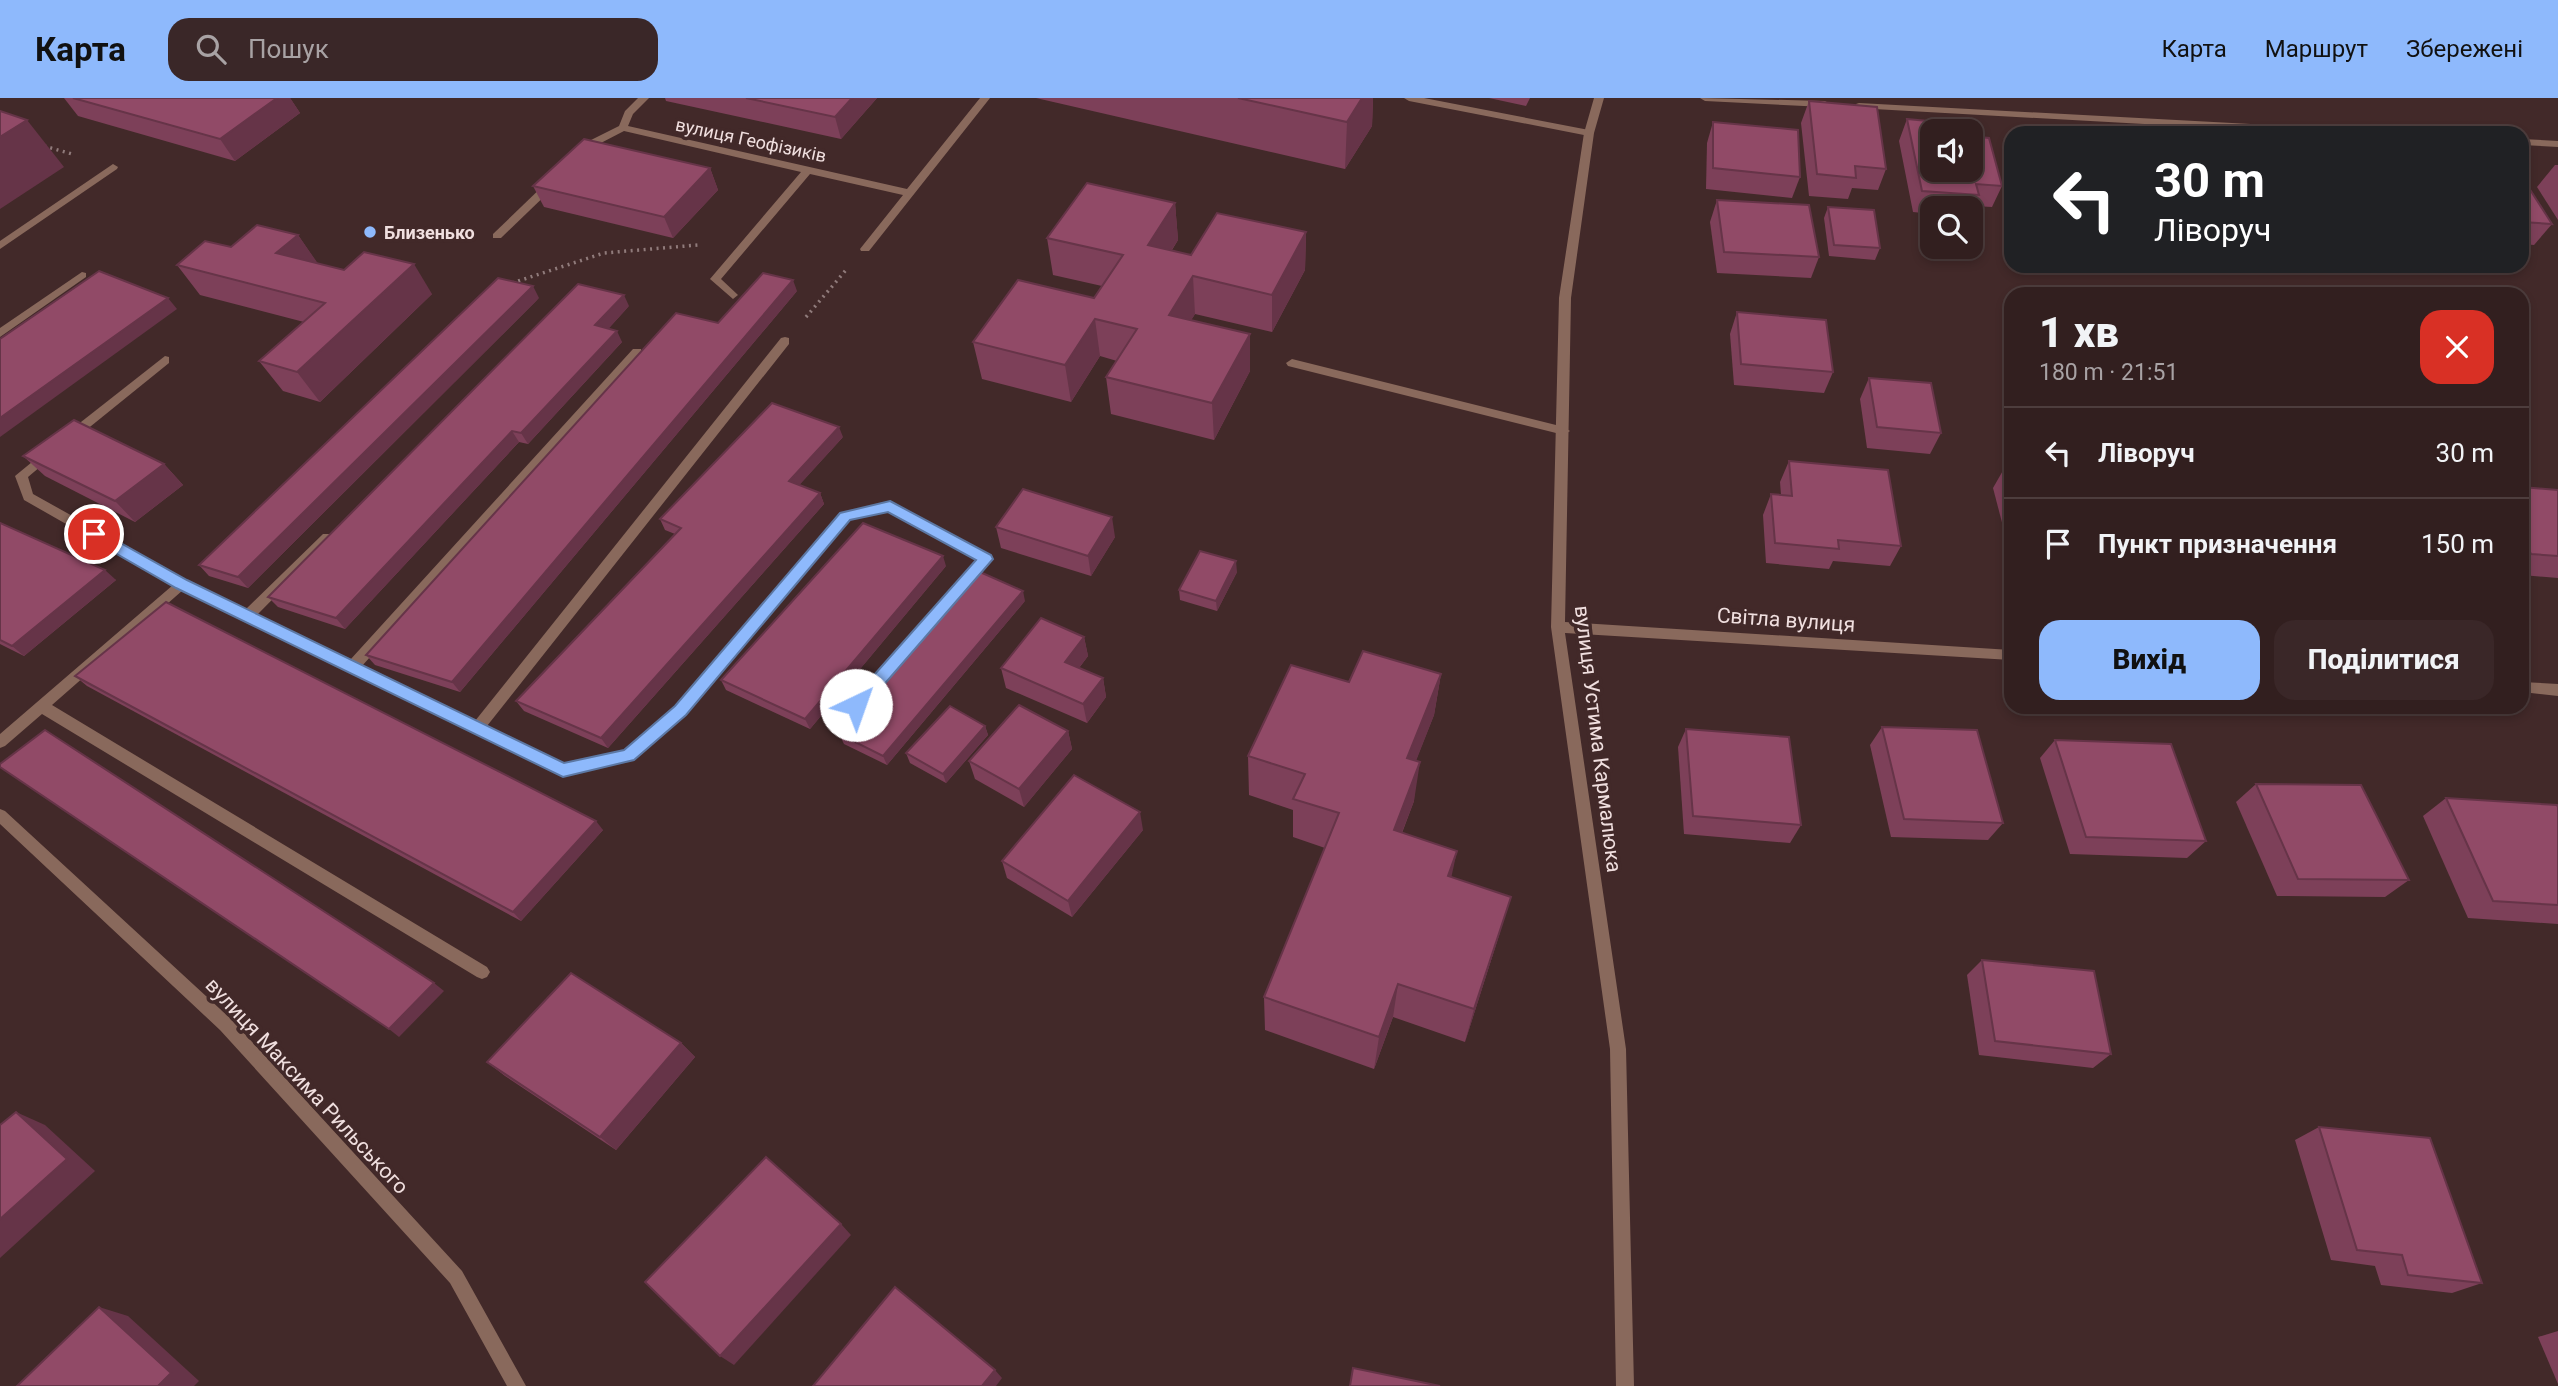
<!DOCTYPE html>
<html lang="uk">
<meta charset="utf-8">
<style>
:root{--surface:#321f1f;--page:#3a2728;--text:#f1f3f6;--muted:#a8a2a4;--line:#4d3d3d;--accent:#8eb9fc}
body{margin:0;font-family:Roboto,sans-serif;background:var(--page);color:var(--text);height:100vh;display:flex;flex-direction:column;font-size:26px;white-space:nowrap}
*{box-sizing:border-box;margin:0}
p{font-size:23px;color:var(--muted)}
.icon{flex:none;width:38px;height:38px;fill:none;stroke:currentColor;stroke-width:2;stroke-linecap:round;stroke-linejoin:round}
.map{position:relative;flex:1;overflow:hidden}
.drawer{position:absolute;left:2004px;top:189px;width:525px;height:427px;display:flex;flex-direction:column;background:var(--surface);border-radius:21px;box-shadow:0 4px 10px #0003,0 0 0 2px var(--line)}
.drawer>*{flex:none}
.top-card{position:absolute;left:2004px;top:28px;width:525px;height:147px;border-radius:21px;box-shadow:0 4px 10px #0003,0 0 0 2px var(--line);background:#202124;color:#fff;overflow:hidden}
.fabs{position:absolute;left:1920px;top:21px;display:grid;gap:14px}
.fabs a{display:grid;place-items:center;width:63px;height:63px;border-radius:14px;background:var(--surface);box-shadow:0 4px 10px #0003,0 0 0 2px var(--line);font-size:35px}
.pin{position:absolute;display:grid;place-items:center;width:60px;height:60px;color:#fff;margin:-30px;border:4px solid #fff;border-radius:50%;box-shadow:0 2px 7px #0007}
.me{position:absolute;width:77px;margin:-38px;rotate:42deg;stroke-linejoin:round;filter:drop-shadow(0 0 5px #0008)}
.turn{display:flex;align-items:center;gap:24px;height:147px;padding:0 35px;font-size:32px}
.turn .icon{width:91px;height:91px;stroke-width:2.5}
.turn b{display:block;font-size:49px;line-height:60px}
.round{display:grid;place-items:center;flex:none;width:74px;height:74px;border-radius:21px;background:var(--page)}
.overview{display:flex;align-items:center;justify-content:space-between;height:119px;padding:0 35px}
h1{font-size:42px;font-weight:800;line-height:52px}
.action{display:flex;gap:14px;margin-top:auto;padding:14px 35px}
.action a{flex:1;height:80px;border-radius:21px;background:var(--accent);color:#111;font-size:28px;font-weight:800;line-height:80px;text-align:center}
.action a+a{background:var(--page);color:var(--text)}
ul{padding:0;list-style:none}
li{display:flex;align-items:center;gap:21px;height:91px;padding:0 35px;border-top:2px solid var(--line)}
li div{flex:1}
li b{display:block;font-size:26px}
li em{font-style:normal}
header{display:flex;align-items:center;gap:42px;box-sizing:border-box;height:98px;padding:0 35px;background:var(--accent);color:#111}
header strong{font-size:33px}
nav{display:flex;gap:38px;margin-inline-start:auto;font-size:24px}
.search{width:490px;height:63px;background:var(--page);display:flex;align-items:center;gap:18px;box-sizing:border-box;padding:0 24px;border-radius:21px;color:var(--muted);font-size:26px}
.map>svg:first-child{display:block}
.lines{fill:none;stroke-linecap:round;stroke-linejoin:round}
.path{stroke:#907b7b;stroke-width:3.5;stroke-dasharray:2 4.5;stroke-linecap:butt}
.service{fill:#89695c;fill-rule:evenodd}
.minor{fill:#89695c;fill-rule:evenodd}
.wall{fill:#7d4059}
.shaded-wall{fill:#663448}
.building{fill:#914a67;stroke:#663448;stroke-width:2}
.route{fill:#8eb9fc;stroke:#5c78a4;stroke-width:2}
.poi-dot{fill:#8eb9fc;stroke:#422929;stroke-width:2.5}
.labels{text-anchor:middle;dominant-baseline:central;stroke-width:7;stroke-linejoin:round;paint-order:stroke}
.far-street-label{font-size:18px;fill:#f0dfdf;stroke:#422929}
.far-poi-label{font-size:18px;font-weight:bold;fill:#f0dfdf;stroke:#422929;text-anchor:start}
.street-label{font-size:21px;fill:#f0dfdf;stroke:#422929}
</style>
<header>
<strong>Карта</strong>
<div class="search"><svg class="icon" aria-label="search" viewBox="0 0 24 24"><circle cx="10" cy="10" r="6"/><path d="M15 15l6 6"/></svg>Пошук</div>
<nav><a>Карта</a><a>Маршрут</a><a>Збережені</a></nav>
</header>
<div class="map">
<svg width="2558" height="1288" viewBox="0 0 2558 1288">
<rect width="100%" height="100%" fill="#422929"/>
<g class="lines">
<g class="path">
<path d="M 44,48 L 72,56"/>
<path d="M 512,185 L 604,155 L 698,147"/>
<path d="M 806,219 L 846,172"/>
</g>
<g class="service">
<path d="M 638,0 L 649,0 L 633,16 L 628,28 L 907,91 L 980,0 L 990,0 L 869,153 L 861,153 L 860,151 L 903,97 L 810,76 L 721,181 L 738,197 L 733,201 L 710,181 L 801,74 L 624,33 L 597,47 L 584,59 L 576,59 L 576,55 L 589,43 L 619,28 L 625,13 Z"/>
<path d="M 1404,0 L 1424,0 L 1589,32 L 1594,35 L 1589,38 L 1409,3 Z"/>
<path d="M 113,66 L 118,69 L 117,71 L 0,151 L 0,143 Z"/>
<path d="M 551,83 L 555,84 L 555,88 L 501,140 L 493,140 L 493,136 L 547,84 Z"/>
<path d="M 82,174 L 86,175 L 86,179 L 0,239 L 0,230 Z"/>
<path d="M 785,239 L 789,240 L 789,246 L 487,628 L 564,666 L 625,652 L 675,608 L 841,415 L 889,403 L 991,458 L 992,461 L 843,632 L 833,632 L 831,628 L 833,624 L 977,462 L 888,413 L 849,422 L 685,616 L 634,661 L 629,663 L 563,678 L 558,676 L 183,492 L 52,607 L 487,869 L 490,874 L 487,879 L 482,881 L 477,879 L 42,616 L 5,648 L 0,650 L 0,636 L 173,487 L 24,402 L 15,378 L 43,355 L 47,354 L 53,358 L 28,379 L 33,396 L 187,482 L 246,511 L 323,436 L 331,436 L 333,439 L 331,442 L 257,517 L 350,562 L 633,251 L 641,251 L 641,257 L 362,568 L 475,623 L 781,240 Z"/>
<path d="M 165,258 L 169,259 L 169,265 L 75,341 L 67,341 L 67,335 Z"/>
<path d="M 1292,261 L 1564,329 L 1570,333 L 1564,337 L 1288,268 L 1286,265 Z"/>
</g>
<g class="minor">
<path d="M 1594,0 L 1604,0 L 1594,35 L 1571,200 L 1565,524 L 2011,552 L 2011,562 L 1565,535 L 1626,951 L 1634,1288 L 1616,1288 L 1610,951 L 1551,529 L 1559,200 L 1584,35 Z"/>
<path d="M 1700,0 L 1825,3 L 1830,6 L 1825,9 L 1705,3 Z"/>
<path d="M 1859,5 L 2361,32 L 2366,35 L 2306,35 L 1856,10 L 1856,6 Z"/>
<path d="M 2522,41 L 2558,43 L 2558,49 L 2522,47 Z"/>
<path d="M 2522,584 L 2558,586 L 2558,598 L 2522,594 Z"/>
<path d="M 0,711 L 5,713 L 232,922 L 462,1173 L 526,1288 L 507,1288 L 450,1185 L 220,932 L 0,726 Z"/>
</g>
</g>
<g class="wall">
<path d="M 64,0 L 290,0 L 300,15 L 235,63 L 78,18 Z"/>
<path d="M 665,0 L 877,0 L 841,41 L 666,3 Z"/>
<path d="M 1036,0 L 1373,0 L 1372,28 L 1345,71 Z"/>
<path d="M 1489,0 L 1530,0 L 1526,8 Z"/>
<path d="M 1809,3 L 1886,71 L 1878,92 L 1852,90 L 1848,101 L 1809,98 L 1801,25 Z"/>
<path d="M 1907,21 L 1932,33 L 2002,88 L 1992,109 L 1974,108 L 1970,115 L 1970,110 L 1932,110 L 1932,116 L 1913,114 L 1899,43 Z"/>
<path d="M 1713,24 L 1800,79 L 1792,100 L 1706,91 L 1707,45 Z"/>
<path d="M 2555,67 L 2558,67 L 2558,122 L 2537,89 Z"/>
<path d="M 710,70 L 718,92 L 673,140 L 544,109 L 533,88 Z"/>
<path d="M 2522,79 L 2552,126 L 2534,147 L 2522,146 Z"/>
<path d="M 1717,102 L 1819,159 L 1811,180 L 1717,175 L 1710,124 Z"/>
<path d="M 1175,105 L 1178,142 L 1172,152 L 1191,157 L 1306,134 L 1305,172 L 1272,234 L 1195,216 L 1191,222 L 1250,236 L 1250,273 L 1214,342 L 1111,316 L 1106,279 L 1117,263 L 1100,258 L 1071,304 L 982,281 L 973,244 L 1094,200 L 1102,188 L 1053,177 L 1047,140 Z"/>
<path d="M 1828,109 L 1880,150 L 1875,162 L 1829,158 L 1824,120 Z"/>
<path d="M 298,137 L 317,165 L 432,196 L 320,304 L 283,293 L 259,263 L 304,224 L 200,197 L 177,167 L 231,149 Z"/>
<path d="M 797,193 L 460,594 L 375,567 L 366,557 L 718,225 Z"/>
<path d="M 539,200 L 248,490 L 209,478 L 199,467 Z"/>
<path d="M 629,208 L 608,231 L 622,244 L 528,346 L 519,344 L 345,531 L 278,509 L 268,499 Z"/>
<path d="M 1737,214 L 1833,274 L 1824,295 L 1734,287 L 1730,236 Z"/>
<path d="M 1869,280 L 1941,335 L 1930,356 L 1867,350 L 1860,301 Z"/>
<path d="M 843,339 L 799,387 L 820,395 L 824,406 L 608,650 L 524,613 L 516,603 L 675,436 L 665,432 L 660,421 Z"/>
<path d="M 23,358 L 164,366 L 183,387 L 135,424 L 45,378 Z"/>
<path d="M 1789,363 L 1901,448 L 1890,468 L 1833,463 L 1829,471 L 1766,465 L 1763,417 L 1771,396 L 1781,397 L 1780,384 Z"/>
<path d="M 2005,369 L 2011,369 L 2011,459 L 1993,390 Z"/>
<path d="M 2522,389 L 2558,392 L 2558,480 L 2522,477 Z"/>
<path d="M 0,425 L 116,482 L 24,558 L 0,546 Z"/>
<path d="M 996,429 L 1115,439 L 1091,478 L 1001,450 Z"/>
<path d="M 946,468 L 810,631 L 726,592 L 721,582 Z"/>
<path d="M 1237,474 L 1217,513 L 1180,502 L 1179,492 Z"/>
<path d="M 1025,503 L 887,667 L 844,646 L 839,636 Z"/>
<path d="M 1084,539 L 1088,558 L 1079,570 L 1103,580 L 1106,599 L 1087,625 L 1006,590 L 1001,570 Z"/>
<path d="M 1441,576 L 1434,617 L 1416,662 L 1414,703 L 1402,735 L 1451,779 L 1500,834 L 1465,944 L 1393,919 L 1374,971 L 1265,932 L 1264,899 L 1325,750 L 1293,739 L 1293,712 L 1249,697 L 1248,658 L 1349,584 Z"/>
<path d="M 75,578 L 603,732 L 521,823 L 87,588 Z"/>
<path d="M 985,628 L 988,637 L 946,685 L 910,665 L 906,655 Z"/>
<path d="M 1882,629 L 2003,725 L 1988,742 L 1891,739 L 1870,647 Z"/>
<path d="M 1686,631 L 1801,727 L 1790,745 L 1684,736 L 1678,649 Z"/>
<path d="M 1068,633 L 1072,651 L 1024,709 L 975,681 L 969,663 Z"/>
<path d="M 2055,642 L 2206,743 L 2187,760 L 2070,756 L 2040,660 Z"/>
<path d="M 2256,686 L 2409,782 L 2385,799 L 2277,798 L 2236,704 Z"/>
<path d="M 2446,700 L 2558,709 L 2558,826 L 2468,820 L 2423,718 Z"/>
<path d="M 1143,732 L 1072,819 L 1007,780 L 1002,763 Z"/>
<path d="M 1982,862 L 2111,956 L 2093,970 L 1979,957 L 1967,877 Z"/>
<path d="M 681,945 L 695,959 L 616,1052 L 505,978 L 487,964 Z"/>
<path d="M 2319,1029 L 2482,1185 L 2452,1195 L 2381,1187 L 2375,1168 L 2331,1162 L 2295,1042 Z"/>
<path d="M 2558,1233 L 2558,1286 L 2538,1239 Z"/>
</g>
<g class="shaded-wall">
<path d="M 277,0 L 290,0 L 300,15 L 235,63 L 220,41 Z"/>
<path d="M 852,0 L 877,0 L 841,41 L 835,19 Z"/>
<path d="M 1362,0 L 1373,0 L 1372,28 L 1345,71 L 1347,24 Z"/>
<path d="M 27,22 L 64,69 L 0,111 L 0,39 Z"/>
<path d="M 710,70 L 718,92 L 673,140 L 664,119 Z"/>
<path d="M 1175,105 L 1178,142 L 1151,184 L 1148,147 Z"/>
<path d="M 1306,134 L 1305,172 L 1272,234 L 1272,197 Z"/>
<path d="M 298,137 L 319,167 L 276,155 Z"/>
<path d="M 414,166 L 432,196 L 320,304 L 297,274 Z"/>
<path d="M 1193,178 L 1195,216 L 1172,254 L 1169,217 Z"/>
<path d="M 793,182 L 797,193 L 460,594 L 452,584 Z"/>
<path d="M 533,188 L 539,200 L 248,490 L 238,479 Z"/>
<path d="M 624,197 L 629,208 L 601,239 L 595,227 Z"/>
<path d="M 168,200 L 177,211 L 0,339 L 0,320 Z"/>
<path d="M 1095,221 L 1100,258 L 1071,304 L 1065,267 Z"/>
<path d="M 617,233 L 622,244 L 528,346 L 521,335 Z"/>
<path d="M 1250,236 L 1250,273 L 1214,342 L 1212,305 Z"/>
<path d="M 839,329 L 843,339 L 793,394 L 789,383 Z"/>
<path d="M 512,333 L 519,344 L 345,531 L 336,520 Z"/>
<path d="M 164,366 L 183,387 L 135,424 L 115,403 Z"/>
<path d="M 820,395 L 824,406 L 608,650 L 601,640 Z"/>
<path d="M 1112,419 L 1115,439 L 1091,478 L 1088,458 Z"/>
<path d="M 943,458 L 946,468 L 810,631 L 805,621 Z"/>
<path d="M 1236,463 L 1237,474 L 1217,513 L 1216,503 Z"/>
<path d="M 105,472 L 116,482 L 24,558 L 12,548 Z"/>
<path d="M 1023,493 L 1025,503 L 887,667 L 883,658 Z"/>
<path d="M 1084,539 L 1088,558 L 1069,583 L 1065,564 Z"/>
<path d="M 1441,576 L 1434,617 L 1402,699 L 1407,660 Z"/>
<path d="M 1103,580 L 1106,599 L 1087,625 L 1083,606 Z"/>
<path d="M 985,628 L 988,637 L 946,685 L 943,676 Z"/>
<path d="M 1068,633 L 1072,651 L 1024,709 L 1019,691 Z"/>
<path d="M 1420,664 L 1414,703 L 1388,770 L 1394,732 Z"/>
<path d="M 1140,714 L 1143,732 L 1072,819 L 1068,803 Z"/>
<path d="M 596,723 L 603,732 L 521,823 L 513,814 Z"/>
<path d="M 1457,753 L 1449,790 L 1448,778 Z"/>
<path d="M 1511,799 L 1500,834 L 1465,944 L 1474,911 Z"/>
<path d="M 434,885 L 444,893 L 399,939 L 389,931 Z"/>
<path d="M 1398,886 L 1393,919 L 1374,971 L 1379,939 Z"/>
<path d="M 681,945 L 695,959 L 616,1052 L 600,1039 Z"/>
<path d="M 16,1014 L 45,1027 L 95,1073 L 0,1160 L 0,1121 Z"/>
<path d="M 841,1126 L 851,1137 L 734,1267 L 720,1258 Z"/>
<path d="M 99,1209 L 128,1218 L 199,1283 L 194,1288 L 158,1288 Z"/>
<path d="M 995,1272 L 1002,1280 L 996,1288 L 982,1288 Z"/>
</g>
<g class="building">
<path d="M 73,0 L 277,0 L 220,41 Z"/>
<path d="M 746,0 L 852,0 L 835,19 Z"/>
<path d="M 1238,0 L 1362,0 L 1347,24 Z"/>
<path d="M 1809,3 L 1877,9 L 1886,71 L 1855,68 L 1856,80 L 1817,76 Z"/>
<path d="M 0,13 L 27,22 L 0,39 Z"/>
<path d="M 1907,21 L 1949,25 L 1951,33 L 1932,33 L 1932,72 L 1970,72 L 1970,38 L 1989,40 L 2002,88 L 1976,86 L 1979,97 L 1922,93 Z"/>
<path d="M 1713,24 L 1798,32 L 1800,79 L 1713,70 Z"/>
<path d="M 584,41 L 710,70 L 664,119 L 533,88 Z"/>
<path d="M 2522,79 L 2552,126 L 2522,124 Z"/>
<path d="M 1087,85 L 1175,105 L 1148,147 L 1191,157 L 1217,115 L 1306,134 L 1272,197 L 1193,178 L 1169,217 L 1250,236 L 1212,305 L 1106,279 L 1137,231 L 1095,221 L 1065,267 L 973,244 L 1018,182 L 1094,200 L 1123,157 L 1047,140 Z"/>
<path d="M 1717,102 L 1809,107 L 1819,159 L 1724,154 Z"/>
<path d="M 1828,109 L 1874,112 L 1880,150 L 1834,147 Z"/>
<path d="M 257,127 L 298,137 L 276,155 L 344,172 L 364,154 L 414,166 L 297,274 L 259,263 L 325,205 L 177,167 L 205,143 L 231,149 Z"/>
<path d="M 99,173 L 168,200 L 0,320 L 0,241 Z"/>
<path d="M 763,175 L 793,182 L 452,584 L 366,557 L 676,215 L 718,225 Z"/>
<path d="M 498,180 L 533,188 L 238,479 L 199,467 Z"/>
<path d="M 578,186 L 624,197 L 595,227 L 617,233 L 521,335 L 512,333 L 336,520 L 268,499 Z"/>
<path d="M 1737,214 L 1826,222 L 1833,274 L 1741,266 Z"/>
<path d="M 1869,280 L 1931,285 L 1941,335 L 1877,329 Z"/>
<path d="M 772,305 L 839,329 L 789,383 L 820,395 L 601,640 L 516,603 L 681,430 L 660,421 Z"/>
<path d="M 74,322 L 164,366 L 115,403 L 23,358 Z"/>
<path d="M 1789,363 L 1888,372 L 1901,448 L 1838,442 L 1839,451 L 1775,445 L 1771,396 L 1792,398 Z"/>
<path d="M 2005,369 L 2011,369 L 2011,389 Z"/>
<path d="M 2522,389 L 2558,392 L 2558,458 L 2531,456 L 2522,438 Z"/>
<path d="M 1023,391 L 1112,419 L 1088,458 L 996,429 Z"/>
<path d="M 0,425 L 105,472 L 12,548 L 0,542 Z"/>
<path d="M 863,425 L 943,458 L 805,621 L 721,582 Z"/>
<path d="M 1200,453 L 1236,463 L 1216,503 L 1179,492 Z"/>
<path d="M 980,474 L 1023,493 L 883,658 L 839,636 Z"/>
<path d="M 166,504 L 596,723 L 513,814 L 75,578 Z"/>
<path d="M 1041,520 L 1084,539 L 1065,564 L 1103,580 L 1083,606 L 1001,570 Z"/>
<path d="M 1363,553 L 1441,576 L 1407,660 L 1420,664 L 1394,732 L 1457,753 L 1448,778 L 1511,799 L 1474,911 L 1398,886 L 1379,939 L 1264,899 L 1339,715 L 1293,701 L 1305,676 L 1248,658 L 1291,567 L 1349,584 Z"/>
<path d="M 1019,607 L 1068,633 L 1019,691 L 969,663 Z"/>
<path d="M 950,608 L 985,628 L 943,676 L 906,655 Z"/>
<path d="M 1882,629 L 1977,632 L 2003,725 L 1904,721 Z"/>
<path d="M 1686,631 L 1789,639 L 1801,727 L 1693,718 Z"/>
<path d="M 45,632 L 434,885 L 389,931 L 0,669 L 0,666 Z"/>
<path d="M 2055,642 L 2171,646 L 2206,743 L 2086,739 Z"/>
<path d="M 1074,677 L 1140,714 L 1068,803 L 1002,763 Z"/>
<path d="M 2256,686 L 2361,687 L 2409,782 L 2298,781 Z"/>
<path d="M 2446,700 L 2557,707 L 2558,709 L 2558,807 L 2493,803 Z"/>
<path d="M 1982,862 L 2094,873 L 2111,956 L 1995,943 Z"/>
<path d="M 571,875 L 681,945 L 600,1039 L 487,964 Z"/>
<path d="M 16,1014 L 67,1061 L 0,1121 L 0,1027 Z"/>
<path d="M 2319,1029 L 2430,1040 L 2482,1185 L 2408,1177 L 2402,1157 L 2357,1152 Z"/>
<path d="M 766,1059 L 841,1126 L 720,1258 L 645,1184 Z"/>
<path d="M 895,1189 L 995,1272 L 982,1288 L 813,1288 Z"/>
<path d="M 99,1209 L 171,1275 L 158,1288 L 17,1288 Z"/>
<path d="M 1353,1270 L 1440,1288 L 1350,1288 Z"/>
</g>
<path class="route" d="M 890,403 L 991,457 L 993,461 L 862,612 L 851,612 L 848,607 L 851,603 L 976,462 L 888,414 L 850,422 L 686,617 L 634,662 L 563,679 L 176,490 L 89,440 L 87,436 L 94,431 L 99,433 L 187,482 L 564,665 L 624,652 L 675,608 L 840,415 Z"/>
<circle class="poi-dot" cx="370" cy="134" r="7"/>
<g class="labels">
<g class="far-street-label">
<text transform="translate(751 42) rotate(12)">вулиця Геофізиків</text>
</g>
<g class="far-poi-label">
<text x="384" y="134">Близенько</text>
</g>
<g class="street-label">
<text transform="translate(1786 522) rotate(4)">Світла вулиця</text>
<text transform="translate(1598 641) rotate(83)">вулиця Устима Кармалюка</text>
<text transform="translate(307 988) rotate(47)">вулиця Максима Рильського</text>
</g>
</g>
</svg>
<div class="fabs">
<a><svg class="icon" aria-label="sound" viewBox="0 0 24 24"><path d="M4 9h4l5-4v14l-5-4H4zM17 9q2 3 0 6"/></svg></a>
<a><svg class="icon" aria-label="search" viewBox="0 0 24 24"><circle cx="10" cy="10" r="6"/><path d="M15 15l6 6"/></svg></a>
</div>
<div class="pin" style="left:94px;top:436px;background:#d93025"><svg class="icon" aria-label="arrive" viewBox="0 0 24 24"><path d="M6 21V4h12l-3 4 3 4H6"/></svg></div>
<svg class="me" style="left:856px;top:607px" viewBox="-20 -20 40 40"><circle r="19" fill="#fff"/><path d="M0-13L10 11 0 6-10 11z" fill="#8eb9fc"/></svg>
<div class="top-card">
<div class="turn"><svg class="icon" aria-label="left" viewBox="0 0 24 24"><path d="M17 20v-9H6M10 6l-5 5 5 5"/></svg><div><b>30 m</b>Ліворуч</div></div>
</div>
<section class="drawer">
<div class="overview"><div><h1>1 хв</h1><p>180 m · 21:51</p></div><a class="round" style="background:#d93025;color:#fff"><svg class="icon" aria-label="close" viewBox="0 0 24 24"><path d="M6 6l12 12M18 6L6 18"/></svg></a></div>
<ul>
<li><svg class="icon" aria-label="left" viewBox="0 0 24 24"><path d="M17 20v-9H6M10 6l-5 5 5 5"/></svg><div><b>Ліворуч</b></div><em>30 m</em></li>
<li><svg class="icon" aria-label="arrive" viewBox="0 0 24 24"><path d="M6 21V4h12l-3 4 3 4H6"/></svg><div><b>Пункт призначення</b></div><em>150 m</em></li>
</ul>
<div class="action"><a>Вихід</a><a>Поділитися</a></div>
</section>
</div>
